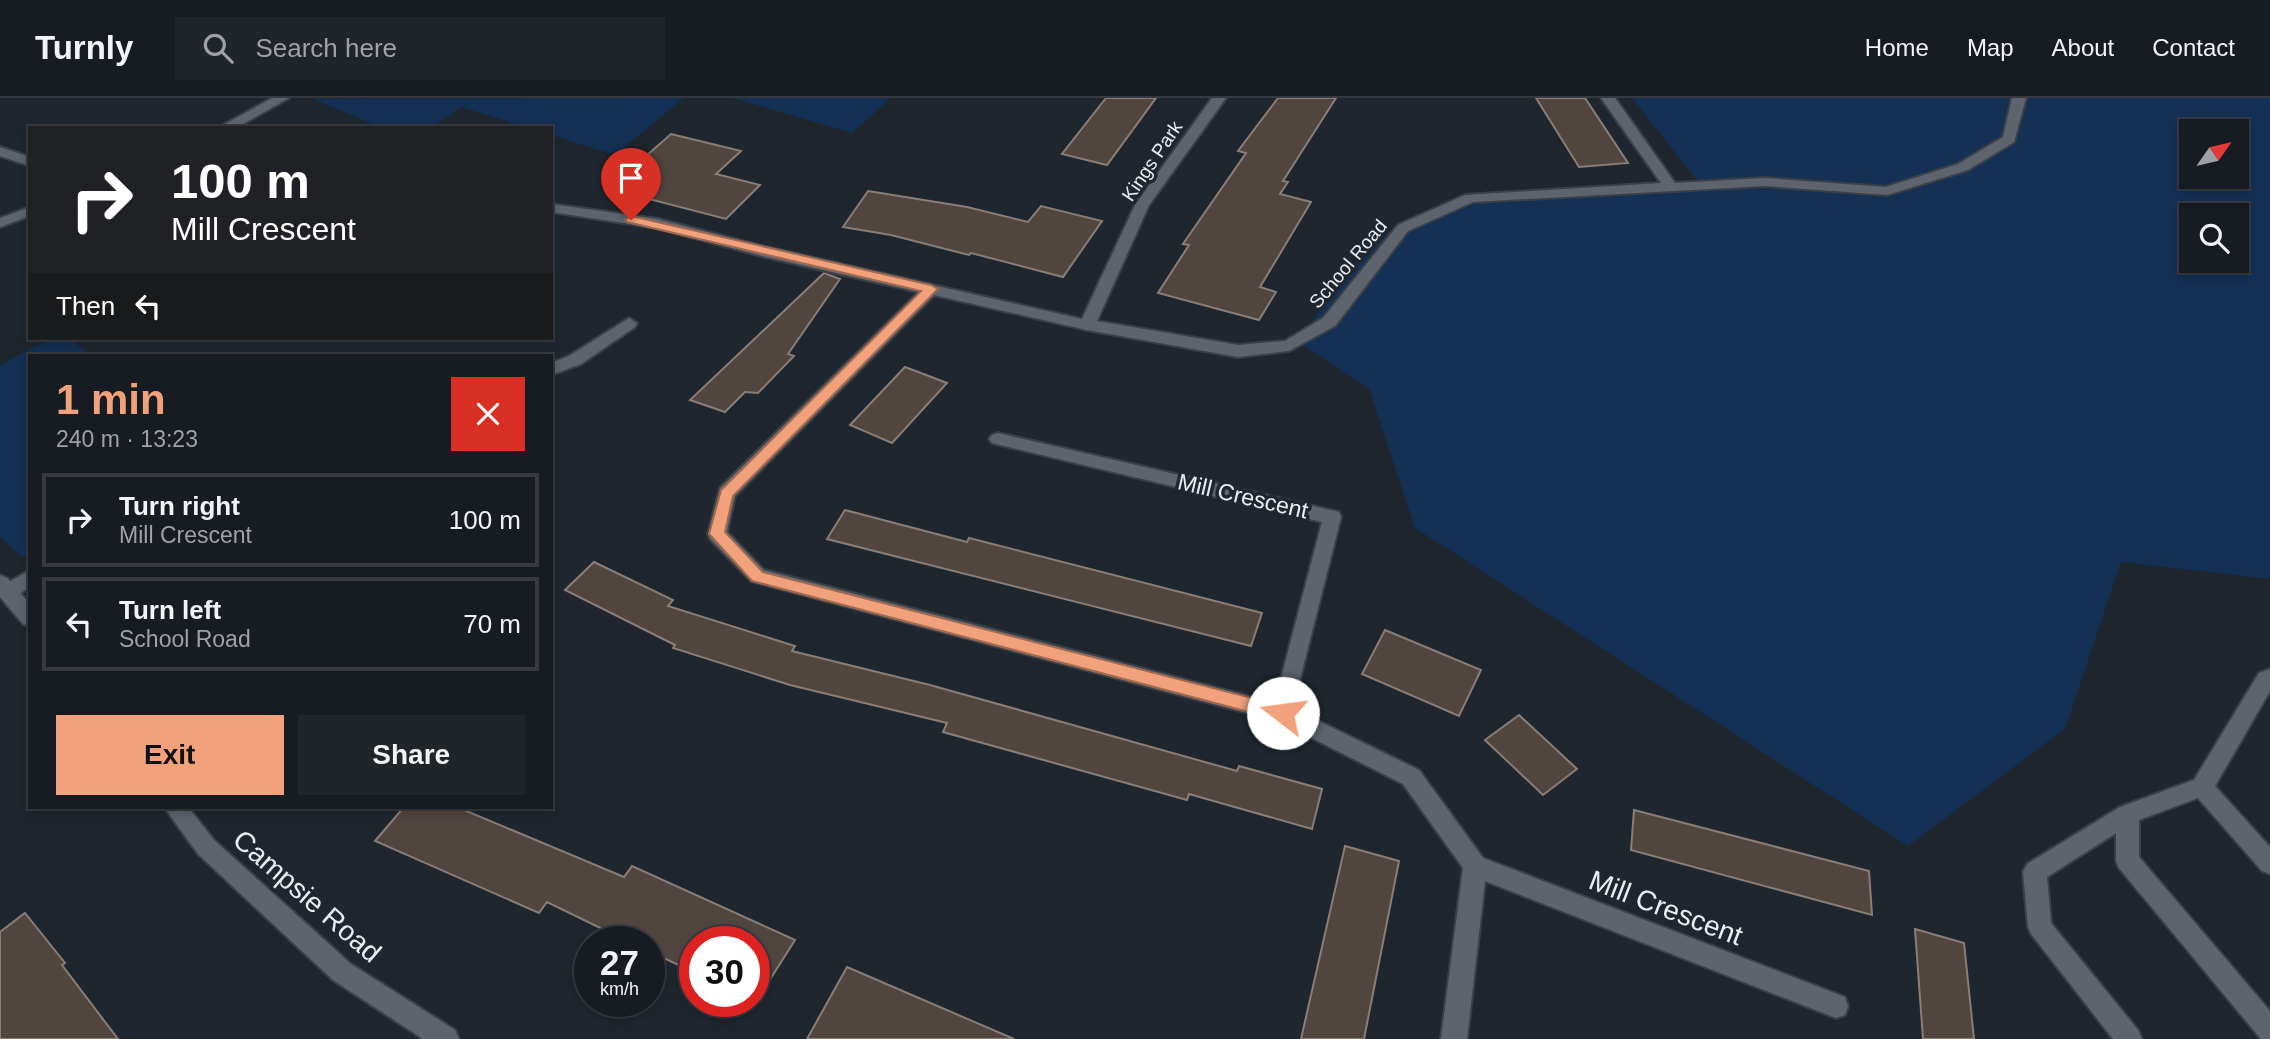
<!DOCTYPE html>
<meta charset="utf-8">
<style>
:root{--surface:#171c22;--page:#20252a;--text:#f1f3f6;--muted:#9ea1a5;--line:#363a40;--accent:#f1a17b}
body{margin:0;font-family:Arial,sans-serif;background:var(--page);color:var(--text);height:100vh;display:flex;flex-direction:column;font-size:26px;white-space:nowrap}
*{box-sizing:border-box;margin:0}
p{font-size:23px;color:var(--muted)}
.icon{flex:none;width:38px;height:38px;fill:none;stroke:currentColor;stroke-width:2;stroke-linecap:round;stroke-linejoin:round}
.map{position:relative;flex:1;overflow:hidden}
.sheet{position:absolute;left:28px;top:256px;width:525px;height:455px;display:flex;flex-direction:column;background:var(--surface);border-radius:0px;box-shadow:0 4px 10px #0003,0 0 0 2px var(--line)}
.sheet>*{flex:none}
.guide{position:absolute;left:28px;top:28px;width:525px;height:214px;border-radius:0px;box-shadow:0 4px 10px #0003,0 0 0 2px var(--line);background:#202124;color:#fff;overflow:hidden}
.needle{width:46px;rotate:56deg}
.tools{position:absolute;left:2179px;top:21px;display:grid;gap:14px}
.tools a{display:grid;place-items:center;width:70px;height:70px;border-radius:0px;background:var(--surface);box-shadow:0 4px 10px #0003,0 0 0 2px var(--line);font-size:35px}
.speed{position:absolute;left:574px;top:828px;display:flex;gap:14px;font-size:35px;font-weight:700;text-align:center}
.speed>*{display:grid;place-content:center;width:91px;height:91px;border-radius:50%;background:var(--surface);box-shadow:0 4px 10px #0003,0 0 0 2px var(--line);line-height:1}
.speed small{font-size:18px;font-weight:400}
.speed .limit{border:10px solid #d22;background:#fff;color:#111}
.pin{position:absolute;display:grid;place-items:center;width:60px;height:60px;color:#fff;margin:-72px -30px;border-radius:50% 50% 50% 0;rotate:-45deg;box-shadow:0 0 7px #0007}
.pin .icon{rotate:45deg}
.me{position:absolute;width:77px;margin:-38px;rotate:285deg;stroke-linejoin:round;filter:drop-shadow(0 0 5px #0008)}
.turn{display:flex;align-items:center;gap:24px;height:147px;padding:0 28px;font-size:32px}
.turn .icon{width:91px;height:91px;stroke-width:2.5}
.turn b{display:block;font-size:49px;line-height:60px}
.then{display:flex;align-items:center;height:66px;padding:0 28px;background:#0003;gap:14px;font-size:26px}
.round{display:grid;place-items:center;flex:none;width:74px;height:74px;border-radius:0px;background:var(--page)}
.head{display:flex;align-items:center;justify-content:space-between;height:119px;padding:0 28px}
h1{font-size:42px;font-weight:600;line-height:52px;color:var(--accent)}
.action{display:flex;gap:14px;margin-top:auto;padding:14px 28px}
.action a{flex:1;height:80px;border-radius:0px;background:var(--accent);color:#111;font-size:28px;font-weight:600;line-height:80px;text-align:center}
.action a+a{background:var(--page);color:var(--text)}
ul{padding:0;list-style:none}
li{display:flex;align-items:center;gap:21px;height:94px;margin:0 14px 10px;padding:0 14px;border:4px solid var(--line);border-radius:0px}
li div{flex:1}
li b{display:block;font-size:26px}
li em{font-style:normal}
header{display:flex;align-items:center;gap:42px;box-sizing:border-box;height:98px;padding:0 35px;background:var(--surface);border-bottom:2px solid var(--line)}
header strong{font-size:33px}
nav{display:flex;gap:38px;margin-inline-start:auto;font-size:24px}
.search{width:490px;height:63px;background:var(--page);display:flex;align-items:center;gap:18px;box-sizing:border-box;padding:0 24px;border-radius:0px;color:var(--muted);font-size:26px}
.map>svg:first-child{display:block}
.green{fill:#143054;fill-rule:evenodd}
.building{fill:#514540;stroke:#897d77;stroke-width:2}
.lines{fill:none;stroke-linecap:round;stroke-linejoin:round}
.service-casing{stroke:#3a4047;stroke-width:4}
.minor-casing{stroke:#3a4047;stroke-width:4}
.secondary-casing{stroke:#3a4047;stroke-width:4}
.service{fill:#5d646e;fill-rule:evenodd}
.minor{fill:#5d646e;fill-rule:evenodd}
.secondary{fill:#5d646e;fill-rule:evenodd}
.route{fill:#f1a17b;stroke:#9d6950;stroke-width:2}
.labels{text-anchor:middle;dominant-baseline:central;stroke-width:7;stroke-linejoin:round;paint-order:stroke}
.far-street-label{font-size:19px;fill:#eaeef4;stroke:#1f262e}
.street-label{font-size:23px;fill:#eaeef4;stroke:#1f262e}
.near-street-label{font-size:28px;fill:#eaeef4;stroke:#1f262e}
</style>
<header>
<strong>Turnly</strong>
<div class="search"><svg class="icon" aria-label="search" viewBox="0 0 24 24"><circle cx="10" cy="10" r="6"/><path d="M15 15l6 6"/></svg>Search here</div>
<nav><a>Home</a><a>Map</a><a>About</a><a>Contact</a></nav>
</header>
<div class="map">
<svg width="2270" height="941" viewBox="0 0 2270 941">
<rect width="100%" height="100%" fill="#1f262e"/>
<g class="green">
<path d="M 684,0 L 615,57 L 551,37 L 551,30 L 528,30 L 461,9 L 431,30 L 382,30 L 313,1 Z"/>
<path d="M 733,0 L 891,0 L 852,35 Z"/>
<path d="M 1632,0 L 2270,0 L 2270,481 L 2121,464 L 2065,631 L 1908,748 L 1415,430 L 1369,291 L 1297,243 L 1373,140 L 1470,100 L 1700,86 ZM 2191,33 L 2236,33 L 2236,79 L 2191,79 ZM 2191,117 L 2236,117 L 2236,163 L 2191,163 Z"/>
<path d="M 52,240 L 68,240 L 92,257 L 30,257 L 30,456 L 24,460 L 0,439 L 0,267 Z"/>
</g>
<g class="building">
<path d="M 1106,0 L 1156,0 L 1107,67 L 1062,56 Z"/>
<path d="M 1278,0 L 1336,0 L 1283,83 L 1288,84 L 1280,96 L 1311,104 L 1260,189 L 1276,194 L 1259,222 L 1158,195 L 1189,147 L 1183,146 L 1246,55 L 1238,53 Z"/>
<path d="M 1536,0 L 1585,0 L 1628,65 L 1579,69 Z"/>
<path d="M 671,36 L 741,53 L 716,76 L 760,87 L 726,121 L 622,94 L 643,75 L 630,72 Z"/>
<path d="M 868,93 L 967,109 L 1028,124 L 1041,108 L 1102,123 L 1063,179 L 971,155 L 969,157 L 891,137 L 843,129 Z"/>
<path d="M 824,175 L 840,181 L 788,256 L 794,258 L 758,295 L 745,294 L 725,314 L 690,302 Z"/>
<path d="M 905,269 L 947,285 L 892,345 L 850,327 Z"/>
<path d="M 845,412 L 967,444 L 969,440 L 1262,515 L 1251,548 L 827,441 Z"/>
<path d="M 594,464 L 673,502 L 668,508 L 795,548 L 792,553 L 930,587 L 1237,673 L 1239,668 L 1322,691 L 1312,731 L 1189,696 L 1187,702 L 943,634 L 947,625 L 790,587 L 673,550 L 675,547 L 565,492 Z"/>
<path d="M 1385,532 L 1481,572 L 1459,618 L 1362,576 Z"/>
<path d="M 1519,617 L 1577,671 L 1543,697 L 1485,642 Z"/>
<path d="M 404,709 L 457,709 L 624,779 L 632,768 L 795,842 L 756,904 L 754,844 L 695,844 L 695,875 L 649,853 L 649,844 L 629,844 L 547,804 L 539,815 L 375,743 Z"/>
<path d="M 1634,712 L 1869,773 L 1872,817 L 1631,752 Z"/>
<path d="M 1345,748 L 1399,763 L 1364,941 L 1301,941 Z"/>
<path d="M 25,815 L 65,865 L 62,867 L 118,941 L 0,941 L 0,834 Z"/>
<path d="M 1915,831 L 1964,845 L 1974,941 L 1923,941 Z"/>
<path d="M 847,869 L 1014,941 L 807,941 Z"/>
</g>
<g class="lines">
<defs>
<g id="service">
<path d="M 998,335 L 1339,414 L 1341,419 L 1290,621 L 1283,624 L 1276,621 L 1272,615 L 1322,424 L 992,345 L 989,341 L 992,337 Z"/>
<path d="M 2270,571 L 2270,593 L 2215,688 L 2270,749 L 2270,776 L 2262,773 L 2198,700 L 2139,722 L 2139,759 L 2270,913 L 2270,941 L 2261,941 L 2119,770 L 2116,763 L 2116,735 L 2047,779 L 2051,825 L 2138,932 L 2142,941 L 2113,941 L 2032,837 L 2028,829 L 2023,774 L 2027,766 L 2120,709 L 2194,682 L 2259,575 Z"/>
</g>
<g id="minor">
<path d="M 272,0 L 289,0 L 236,30 L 218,30 Z"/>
<path d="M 1212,0 L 1226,0 L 1149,107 L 1097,223 L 1238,247 L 1285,243 L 1323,220 L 1398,127 L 1465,97 L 1661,85 L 1601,0 L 1615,0 L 1675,85 L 1765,80 L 1886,89 L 1958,66 L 2003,39 L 2012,0 L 2026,0 L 2014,44 L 1968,72 L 1887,97 L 1765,88 L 1473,104 L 1408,133 L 1335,228 L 1289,253 L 1238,259 L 1087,232 L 934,197 L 735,398 L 727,434 L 764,472 L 1290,609 L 1419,672 L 1483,760 L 1845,899 L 1848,908 L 1845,917 L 1836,920 L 1485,783 L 1467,941 L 1441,941 L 1463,770 L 1403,686 L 1278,623 L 751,483 L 710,441 L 708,436 L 720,390 L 919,194 L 765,159 L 657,130 L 551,114 L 551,106 L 658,121 L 766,149 L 1082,221 L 1135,107 Z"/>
<path d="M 0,49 L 30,59 L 30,68 L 0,58 Z"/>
<path d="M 30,109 L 30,118 L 0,129 L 0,120 Z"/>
<path d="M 629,220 L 637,225 L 635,229 L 581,266 L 551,277 L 551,265 L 569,258 Z"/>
<path d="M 30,472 L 30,489 C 20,495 14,502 2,498 L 2,488 Z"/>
</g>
<g id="secondary">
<path d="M 0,477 L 7,480 L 30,506 L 30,528 L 23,526 L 0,499 Z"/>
<path d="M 164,709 L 188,709 L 214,742 L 351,866 L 455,932 L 459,941 L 423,941 L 333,882 L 198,756 Z"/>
</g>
</defs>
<use href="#service" class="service-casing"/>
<use href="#minor" class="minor-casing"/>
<use href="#secondary" class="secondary-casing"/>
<use href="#service" class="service"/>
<use href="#minor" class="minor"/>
<use href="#secondary" class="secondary"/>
</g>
<path class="route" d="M 631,118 L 931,187 L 938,191 L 733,398 L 725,434 L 763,474 L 1283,608 L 1290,610 L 1292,615 L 1290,621 L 1283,623 L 752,483 L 709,436 L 721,392 L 921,193 L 627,124 L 625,122 Z"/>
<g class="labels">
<g class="far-street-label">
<text transform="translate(1152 63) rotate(-56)">Kings Park</text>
<text transform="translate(1348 166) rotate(-50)">School Road</text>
</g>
<g class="street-label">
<text transform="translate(1243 398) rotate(13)">Mill Crescent</text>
</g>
<g class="near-street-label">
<text transform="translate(307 798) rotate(41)">Campsie Road</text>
<text transform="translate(1666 810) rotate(21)">Mill Crescent</text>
</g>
</g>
</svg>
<div class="tools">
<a><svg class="needle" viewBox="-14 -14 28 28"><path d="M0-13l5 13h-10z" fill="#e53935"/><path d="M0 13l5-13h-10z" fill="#9ea1a5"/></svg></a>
<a><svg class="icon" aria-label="search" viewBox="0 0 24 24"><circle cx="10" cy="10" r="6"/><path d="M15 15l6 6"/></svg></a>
</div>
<div class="speed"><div>27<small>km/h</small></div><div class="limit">30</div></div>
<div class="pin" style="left:631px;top:122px;background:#d93025"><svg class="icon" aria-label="arrive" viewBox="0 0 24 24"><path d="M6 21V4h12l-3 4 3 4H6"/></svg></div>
<svg class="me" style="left:1283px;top:615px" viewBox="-20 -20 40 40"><circle r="19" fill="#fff"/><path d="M0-13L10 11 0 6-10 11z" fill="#f1a17b"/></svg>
<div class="guide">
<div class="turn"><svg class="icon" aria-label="right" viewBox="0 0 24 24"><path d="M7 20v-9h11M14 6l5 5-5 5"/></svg><div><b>100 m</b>Mill Crescent</div></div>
<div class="then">Then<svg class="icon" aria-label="left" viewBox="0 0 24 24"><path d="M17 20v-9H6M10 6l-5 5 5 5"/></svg></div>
</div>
<section class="sheet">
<div class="head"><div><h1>1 min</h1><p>240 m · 13:23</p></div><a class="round" style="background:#d93025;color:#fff"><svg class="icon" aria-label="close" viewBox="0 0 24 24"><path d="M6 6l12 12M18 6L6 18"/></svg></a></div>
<ul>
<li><svg class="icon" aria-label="right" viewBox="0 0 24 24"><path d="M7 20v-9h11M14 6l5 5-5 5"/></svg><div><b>Turn right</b><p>Mill Crescent</p></div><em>100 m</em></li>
<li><svg class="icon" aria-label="left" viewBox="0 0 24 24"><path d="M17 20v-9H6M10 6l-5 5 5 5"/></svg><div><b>Turn left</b><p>School Road</p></div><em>70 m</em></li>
</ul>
<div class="action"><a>Exit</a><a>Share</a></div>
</section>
</div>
